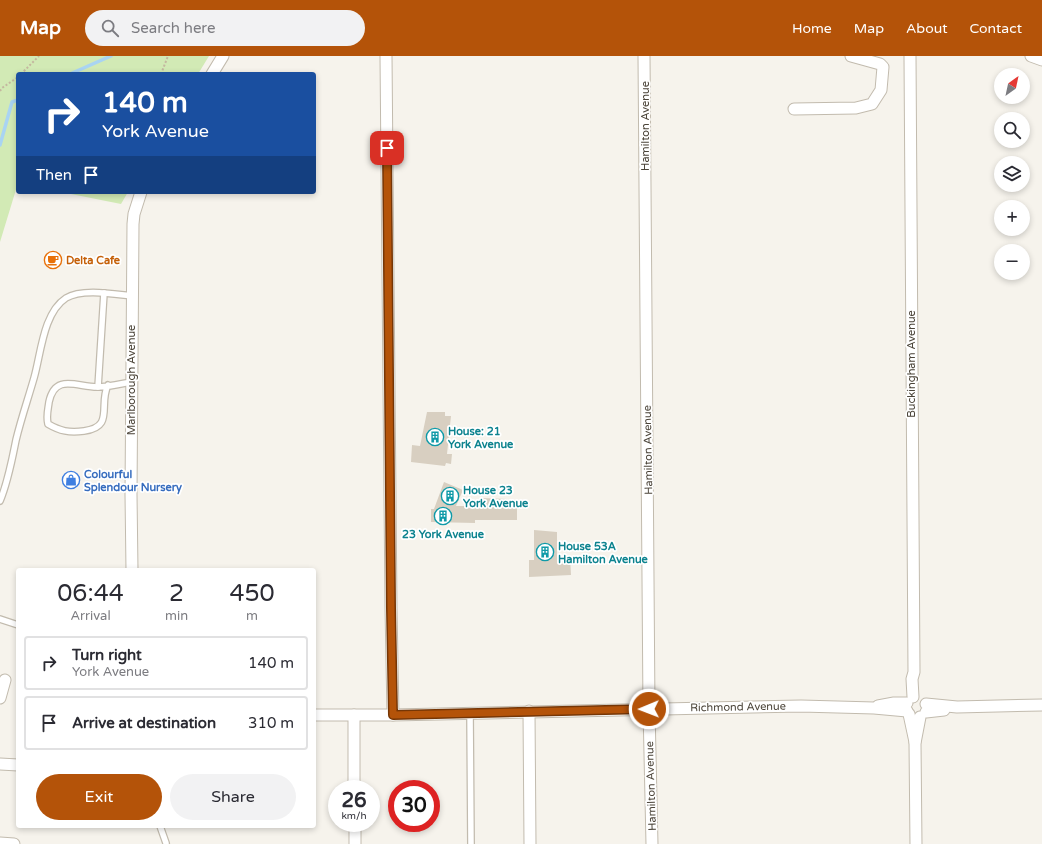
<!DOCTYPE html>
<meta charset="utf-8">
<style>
:root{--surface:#fff;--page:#f2f2f3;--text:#2b2b33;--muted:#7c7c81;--line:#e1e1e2;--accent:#b45309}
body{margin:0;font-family:"Varela Round",sans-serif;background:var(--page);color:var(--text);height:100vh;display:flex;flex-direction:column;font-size:15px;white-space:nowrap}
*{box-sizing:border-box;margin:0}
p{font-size:13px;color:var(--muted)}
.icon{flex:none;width:22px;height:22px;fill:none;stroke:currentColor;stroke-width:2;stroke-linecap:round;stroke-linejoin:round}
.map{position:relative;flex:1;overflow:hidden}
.sheet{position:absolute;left:16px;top:512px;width:300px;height:260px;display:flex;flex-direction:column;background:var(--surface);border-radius:4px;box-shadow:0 2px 6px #0003}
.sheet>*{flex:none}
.guide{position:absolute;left:16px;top:16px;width:300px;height:122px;border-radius:4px;box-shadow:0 2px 6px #0003;background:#1a4fa0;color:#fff;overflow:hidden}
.needle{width:26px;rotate:33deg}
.controls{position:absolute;left:994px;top:12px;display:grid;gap:8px}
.controls a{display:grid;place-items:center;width:36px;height:36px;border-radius:50%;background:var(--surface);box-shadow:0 2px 6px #0003;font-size:20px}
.speed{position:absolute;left:328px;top:724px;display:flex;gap:8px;font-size:20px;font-weight:700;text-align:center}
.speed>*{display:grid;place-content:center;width:52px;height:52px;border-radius:50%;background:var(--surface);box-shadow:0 2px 6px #0003;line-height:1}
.speed small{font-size:10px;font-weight:400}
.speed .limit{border:6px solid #d22;background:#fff;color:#111}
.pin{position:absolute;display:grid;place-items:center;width:34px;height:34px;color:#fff;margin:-17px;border-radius:8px;box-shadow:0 2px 6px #0006}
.me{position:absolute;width:44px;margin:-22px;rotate:269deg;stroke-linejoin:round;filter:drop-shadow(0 0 3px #0008)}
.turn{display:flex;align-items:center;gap:14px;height:84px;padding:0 20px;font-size:18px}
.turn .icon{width:52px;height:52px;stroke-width:2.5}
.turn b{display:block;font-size:28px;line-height:34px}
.then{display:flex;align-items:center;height:38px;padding:0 20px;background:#0003;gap:8px;font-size:15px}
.eta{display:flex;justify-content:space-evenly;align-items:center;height:68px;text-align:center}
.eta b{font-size:24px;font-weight:600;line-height:28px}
.cta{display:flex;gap:8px;margin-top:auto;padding:8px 20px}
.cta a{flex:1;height:46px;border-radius:24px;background:var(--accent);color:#fff;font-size:16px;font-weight:600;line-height:46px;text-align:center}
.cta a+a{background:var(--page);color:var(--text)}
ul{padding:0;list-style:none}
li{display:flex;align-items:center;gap:12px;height:54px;margin:0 8px 6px;padding:0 12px;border:2px solid var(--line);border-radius:4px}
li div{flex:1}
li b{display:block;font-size:15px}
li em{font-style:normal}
header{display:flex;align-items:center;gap:24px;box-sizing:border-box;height:56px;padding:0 20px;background:var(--accent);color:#fff}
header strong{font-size:19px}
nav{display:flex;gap:22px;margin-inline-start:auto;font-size:14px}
.search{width:280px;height:36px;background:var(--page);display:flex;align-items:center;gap:10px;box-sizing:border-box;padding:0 14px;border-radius:22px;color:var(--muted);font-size:15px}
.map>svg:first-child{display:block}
.green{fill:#d2eab5}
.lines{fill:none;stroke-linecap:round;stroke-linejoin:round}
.stream{stroke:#a9d4f2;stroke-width:3.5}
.building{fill:#d8cfc1}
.lane-casing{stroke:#c2bbae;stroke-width:8}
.street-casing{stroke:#c2bbae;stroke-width:13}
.path{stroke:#c4b79f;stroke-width:2;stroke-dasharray:2 2;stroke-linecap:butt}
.lane{stroke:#fff;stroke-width:5.5}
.street{stroke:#fff;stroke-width:11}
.route-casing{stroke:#753606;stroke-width:10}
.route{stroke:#b45309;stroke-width:7}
.labels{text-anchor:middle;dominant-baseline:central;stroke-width:3.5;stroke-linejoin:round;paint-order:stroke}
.street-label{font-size:11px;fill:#4b4439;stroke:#fff}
.food-label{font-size:11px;font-weight:bold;fill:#c56008;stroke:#fff;text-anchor:start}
.culture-label{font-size:11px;font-weight:bold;fill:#0d838f;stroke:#fff;text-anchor:start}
.shop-label{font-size:11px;font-weight:bold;fill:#366cbe;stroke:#fff;text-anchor:start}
</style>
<header>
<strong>Map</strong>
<div class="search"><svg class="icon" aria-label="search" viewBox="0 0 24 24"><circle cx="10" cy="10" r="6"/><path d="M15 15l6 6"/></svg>Search here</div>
<nav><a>Home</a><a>Map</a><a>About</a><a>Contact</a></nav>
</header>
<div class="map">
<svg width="1042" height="788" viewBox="0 0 1042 788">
<rect width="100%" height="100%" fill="#f6f3ec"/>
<g class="green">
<path d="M 0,0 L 209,0 L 198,18 L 18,18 L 18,127 L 0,186 Z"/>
<path d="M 61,136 L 128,136 L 121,148 Z"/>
</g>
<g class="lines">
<g class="stream">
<path d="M 70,18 L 111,0"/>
<path d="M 0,89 L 12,46 L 18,44"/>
</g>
</g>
<g class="building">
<path d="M 427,356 L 445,356 L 445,360 L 451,360 L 447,398 L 452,398 L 451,408 L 446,407 L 445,410 L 411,406 L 412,389 L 420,390 Z"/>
<path d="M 444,426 L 463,434 L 456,450 L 481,450 L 481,442 L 507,443 L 507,449 L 517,448 L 517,464 L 475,464 L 475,467 L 431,466 L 431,453 L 434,453 Z"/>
<path d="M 534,474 L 557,476 L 557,501 L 570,500 L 571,519 L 529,521 L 529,504 L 534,504 Z"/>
</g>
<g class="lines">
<defs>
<g id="lane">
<path d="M 108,329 C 98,349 115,371 84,375 C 69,377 60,375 48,368 C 46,360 48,354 49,346 C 55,317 77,331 97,331 C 109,331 120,328 131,326"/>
<path d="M 98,331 L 104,237"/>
<path d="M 0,445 C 8,426 12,404 16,384 C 21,363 28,343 34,322 C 41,298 43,257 66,242 C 82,232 114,238 132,240"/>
<path d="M 0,563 L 18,569"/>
<path d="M 470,656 L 471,788"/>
<path d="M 160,770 L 166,787"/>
</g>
<g id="street">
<path d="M 386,0 L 391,552 L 393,659"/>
<path d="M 644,0 L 649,653 L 652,788"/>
<path d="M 910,0 L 914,616 L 912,623 L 913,641"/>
<path d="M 1031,0 L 1042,4"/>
<path d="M 212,18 L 223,0"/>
<path d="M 794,53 L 856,52 L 872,48 L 881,34 L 883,11 L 880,8 L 851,0"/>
<path d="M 132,514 L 131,438 L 133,168 L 134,158 L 141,136"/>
<path d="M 0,642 L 5,624"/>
<path d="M 926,648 L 957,651 L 1042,649"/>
<path d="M 878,650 L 894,647 L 907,647"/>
<path d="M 529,655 L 530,788"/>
<path d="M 926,656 L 944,654"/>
<path d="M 909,658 L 915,686"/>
<path d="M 314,659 L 393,659 L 801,650 L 874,652 L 907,655"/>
<path d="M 354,659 L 354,733"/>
<path d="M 0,708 L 18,709"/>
<path d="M 355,767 L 355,788"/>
<path d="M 0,787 L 14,788"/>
<path d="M 916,788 L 915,687 L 920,661"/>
</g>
</defs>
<use href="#lane" class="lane-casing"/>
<use href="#street" class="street-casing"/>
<g class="path">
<path d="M 21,18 L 39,0"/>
<path d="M 161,18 L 168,0"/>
<path d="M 0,35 L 2,32 L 18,21"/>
</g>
<use href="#lane" class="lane"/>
<use href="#street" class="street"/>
</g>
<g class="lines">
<defs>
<path id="route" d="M 387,92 L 391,552 L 393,659 L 649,653"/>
</defs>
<use href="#route" class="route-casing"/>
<use href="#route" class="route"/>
</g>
<defs>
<symbol id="cafe-ring" viewBox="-11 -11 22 22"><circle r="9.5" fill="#fff" stroke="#e8710a" stroke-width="1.5"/><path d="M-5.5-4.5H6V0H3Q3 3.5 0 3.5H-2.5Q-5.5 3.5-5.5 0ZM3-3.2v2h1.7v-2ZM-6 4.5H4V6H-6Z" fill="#e8710a"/></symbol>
<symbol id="building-ring" viewBox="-11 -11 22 22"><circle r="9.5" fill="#fff" stroke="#0f9aa8" stroke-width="1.5"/><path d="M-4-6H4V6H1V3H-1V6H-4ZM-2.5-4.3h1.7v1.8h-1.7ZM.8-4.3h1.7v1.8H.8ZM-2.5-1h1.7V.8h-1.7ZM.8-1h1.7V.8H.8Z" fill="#0f9aa8"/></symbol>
<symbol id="shop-ring" viewBox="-11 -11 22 22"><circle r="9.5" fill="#fff" stroke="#3f7fe0" stroke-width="1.5"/><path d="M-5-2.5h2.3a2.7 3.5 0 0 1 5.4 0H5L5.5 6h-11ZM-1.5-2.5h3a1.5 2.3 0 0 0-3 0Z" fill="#3f7fe0"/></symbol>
</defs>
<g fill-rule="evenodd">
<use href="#cafe-ring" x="43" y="194" width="20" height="20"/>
<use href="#building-ring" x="425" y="371" width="20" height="20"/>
<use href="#shop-ring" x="61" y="414" width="20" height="20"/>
<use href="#building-ring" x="440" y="430" width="20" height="20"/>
<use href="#building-ring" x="433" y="450" width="20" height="20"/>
<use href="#building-ring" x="535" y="486" width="20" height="20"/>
</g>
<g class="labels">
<g class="street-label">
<text transform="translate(645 70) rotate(-90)">Hamilton Avenue</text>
<text transform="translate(911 308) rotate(-90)">Buckingham Avenue</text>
<text transform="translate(131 324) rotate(-90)">Marlborough Avenue</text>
<text transform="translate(648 394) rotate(-91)">Hamilton Avenue</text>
<text transform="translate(738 651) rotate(-1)">Richmond Avenue</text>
<text transform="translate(651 730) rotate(-92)">Hamilton Avenue</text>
</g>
<g class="food-label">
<text x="66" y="204">Delta Cafe</text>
</g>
<g class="culture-label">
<text x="448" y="375">House: 21<tspan x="448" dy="13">York Avenue</tspan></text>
<text x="463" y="434">House 23<tspan x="463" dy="13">York Avenue</tspan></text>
<text x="443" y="478" text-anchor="middle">23 York Avenue</text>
<text x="558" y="490">House 53A<tspan x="558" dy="13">Hamilton Avenue</tspan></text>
</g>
<g class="shop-label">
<text x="84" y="418">Colourful<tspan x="84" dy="13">Splendour Nursery</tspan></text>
</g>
</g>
</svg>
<div class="controls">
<a><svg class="needle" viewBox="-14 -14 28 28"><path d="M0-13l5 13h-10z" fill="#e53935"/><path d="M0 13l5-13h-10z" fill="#7c7c81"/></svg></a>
<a><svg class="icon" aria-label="search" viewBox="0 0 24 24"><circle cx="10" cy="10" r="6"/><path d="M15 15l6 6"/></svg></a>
<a><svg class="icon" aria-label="layers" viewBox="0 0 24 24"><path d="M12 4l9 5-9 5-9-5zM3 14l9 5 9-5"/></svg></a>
<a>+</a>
<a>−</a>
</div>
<div class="speed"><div>26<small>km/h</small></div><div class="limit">30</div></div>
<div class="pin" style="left:387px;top:92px;background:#d93025"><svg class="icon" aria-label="arrive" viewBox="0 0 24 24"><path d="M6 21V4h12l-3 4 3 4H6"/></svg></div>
<svg class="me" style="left:649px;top:653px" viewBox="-20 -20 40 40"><circle r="17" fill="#b45309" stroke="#fff" stroke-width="3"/><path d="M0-11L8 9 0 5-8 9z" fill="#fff"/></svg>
<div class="guide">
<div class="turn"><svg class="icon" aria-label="right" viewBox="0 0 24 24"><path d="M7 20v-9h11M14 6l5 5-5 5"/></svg><div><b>140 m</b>York Avenue</div></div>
<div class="then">Then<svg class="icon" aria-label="arrive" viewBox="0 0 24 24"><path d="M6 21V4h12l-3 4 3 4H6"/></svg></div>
</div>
<section class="sheet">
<div class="eta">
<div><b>06:44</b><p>Arrival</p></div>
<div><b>2</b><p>min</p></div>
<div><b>450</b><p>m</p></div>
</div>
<ul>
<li><svg class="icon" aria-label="right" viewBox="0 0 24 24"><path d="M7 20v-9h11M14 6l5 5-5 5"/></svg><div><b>Turn right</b><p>York Avenue</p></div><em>140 m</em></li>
<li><svg class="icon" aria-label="arrive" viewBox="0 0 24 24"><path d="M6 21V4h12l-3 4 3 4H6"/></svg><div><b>Arrive at destination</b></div><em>310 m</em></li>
</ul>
<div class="cta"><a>Exit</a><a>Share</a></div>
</section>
</div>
